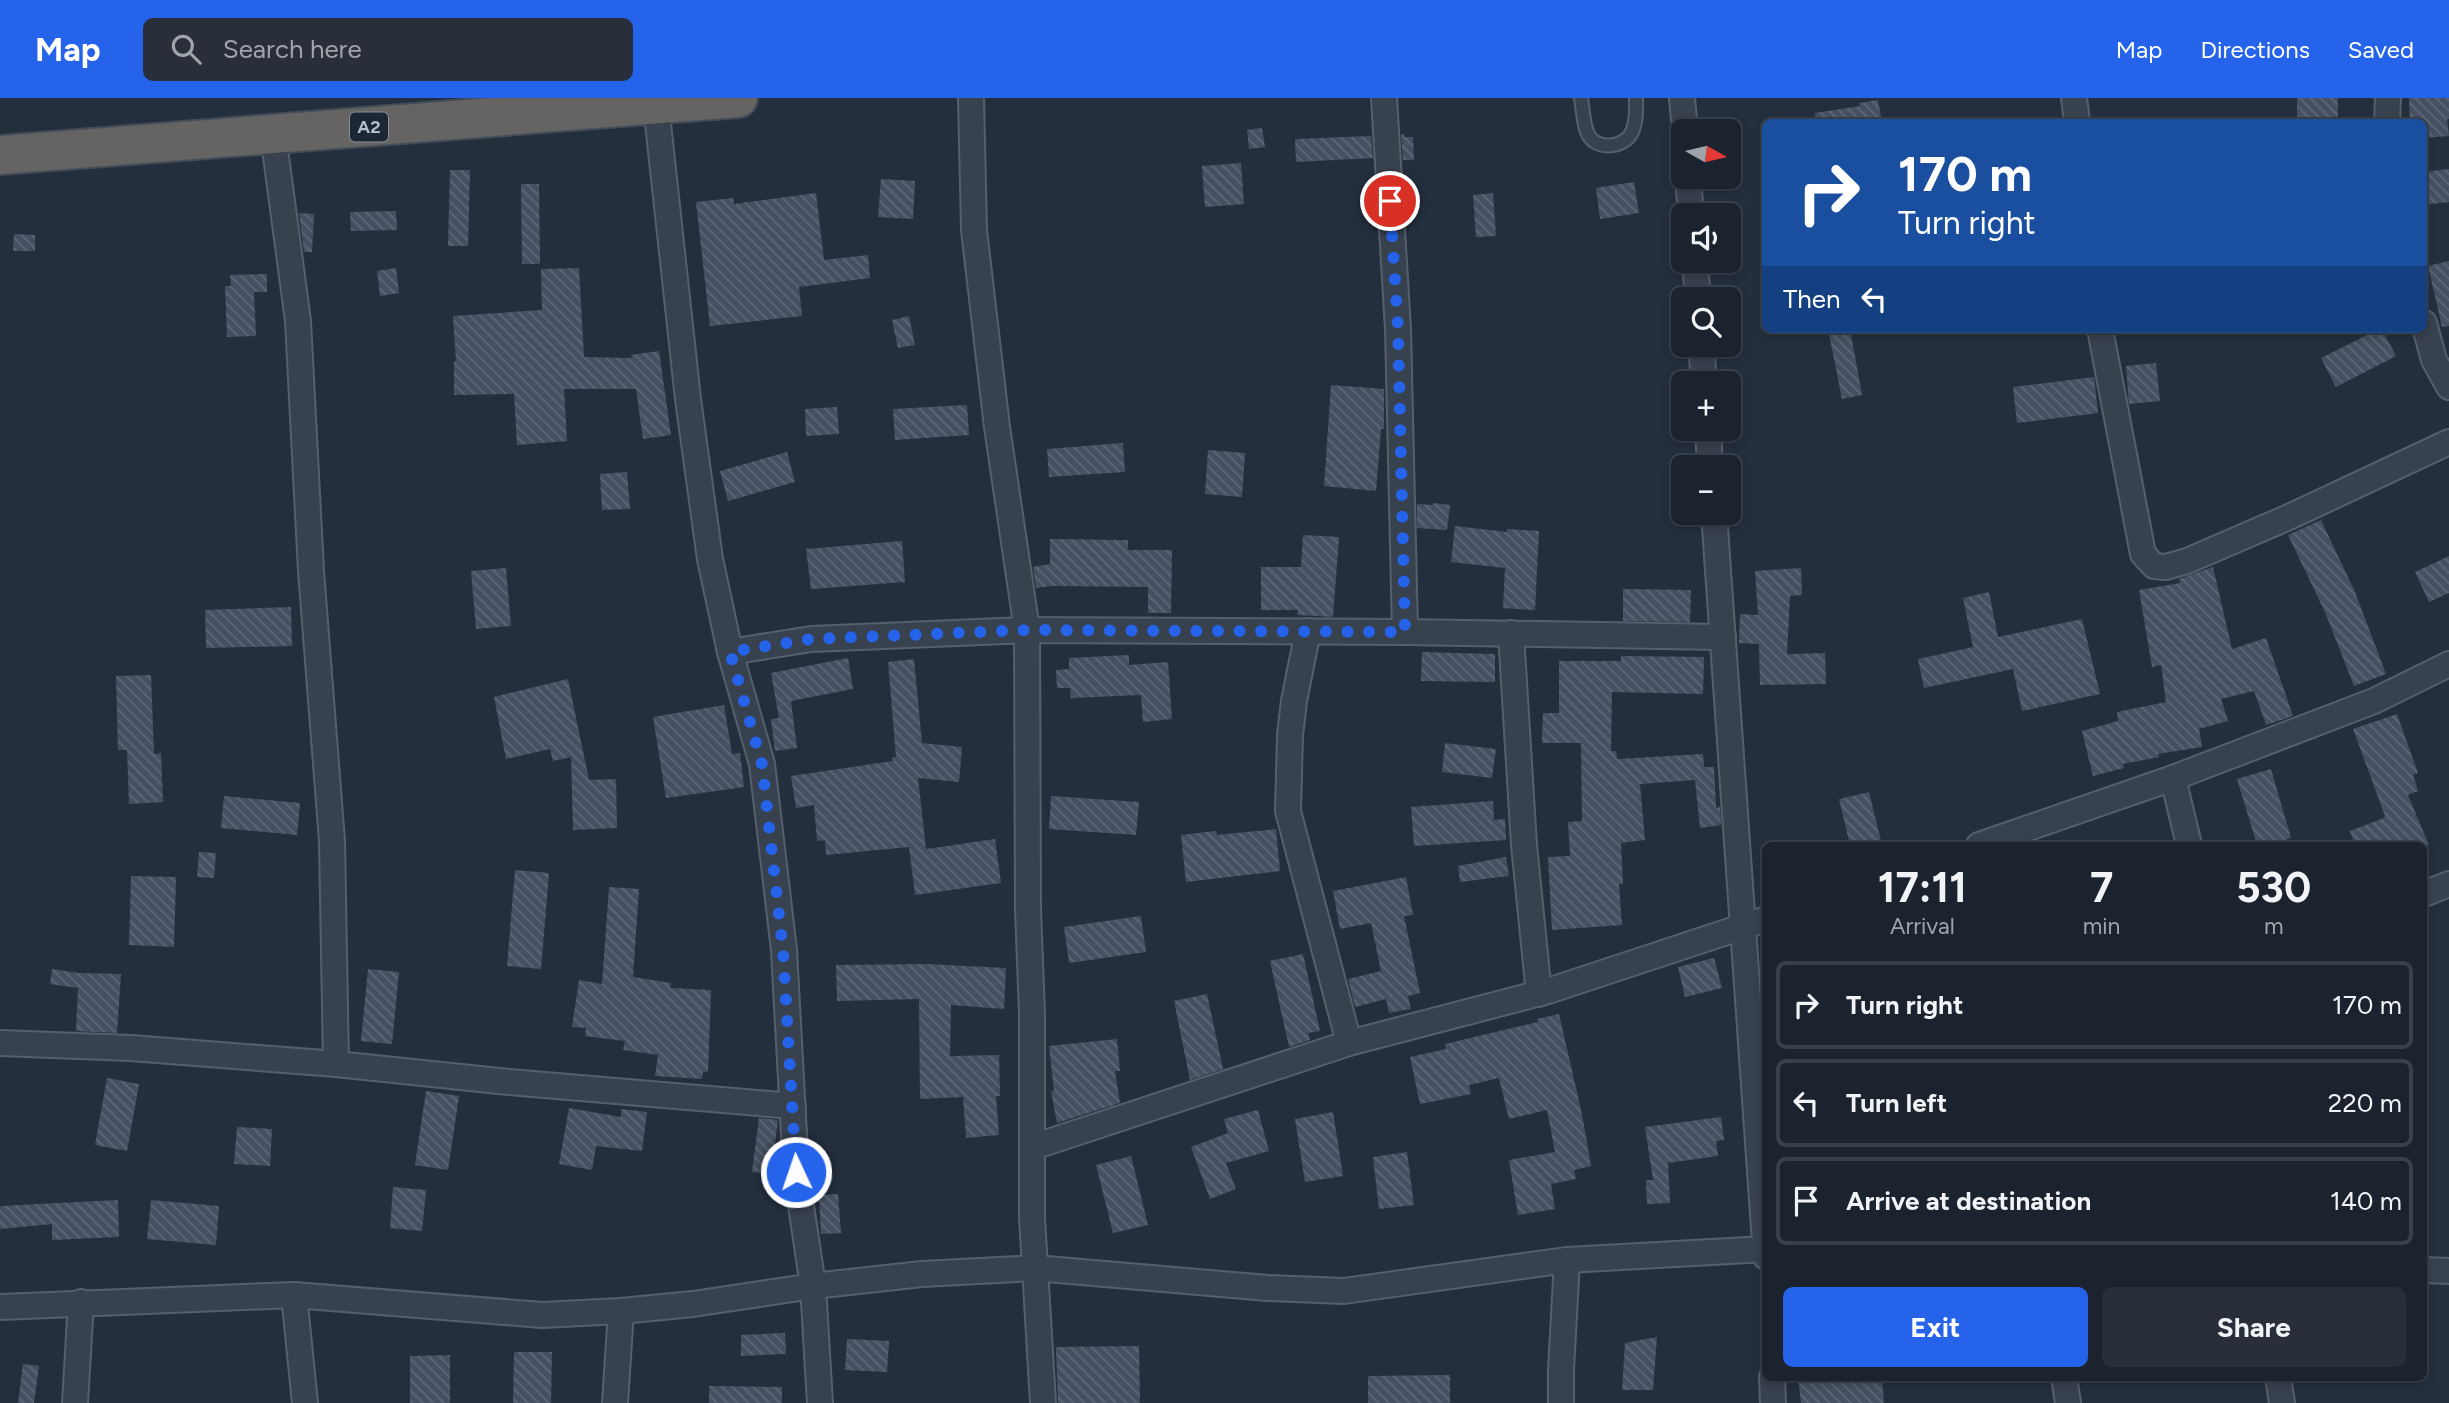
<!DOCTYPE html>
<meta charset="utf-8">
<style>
:root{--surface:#1b232e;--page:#282f3a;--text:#f1f3f6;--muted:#a0a4aa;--line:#39404a;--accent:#2563eb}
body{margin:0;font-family:Figtree,sans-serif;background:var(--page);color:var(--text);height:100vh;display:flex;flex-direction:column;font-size:26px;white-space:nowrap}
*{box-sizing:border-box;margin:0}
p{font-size:23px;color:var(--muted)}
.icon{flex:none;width:38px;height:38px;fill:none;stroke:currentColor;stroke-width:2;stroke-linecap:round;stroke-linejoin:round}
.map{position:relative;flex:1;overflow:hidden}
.panel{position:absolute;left:1762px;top:744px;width:665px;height:539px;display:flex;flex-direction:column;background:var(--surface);border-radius:10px;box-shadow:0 4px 10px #0003,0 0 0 2px var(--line)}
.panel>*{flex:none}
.banner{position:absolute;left:1762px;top:21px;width:665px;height:214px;border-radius:10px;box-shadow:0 4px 10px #0003,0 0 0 2px var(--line);background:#1a4fa0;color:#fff;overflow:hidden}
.needle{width:46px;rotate:98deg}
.controls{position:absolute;left:1671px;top:21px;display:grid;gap:14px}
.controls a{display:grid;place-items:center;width:70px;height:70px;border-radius:10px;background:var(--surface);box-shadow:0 4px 10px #0003,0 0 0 2px var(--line);font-size:35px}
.pin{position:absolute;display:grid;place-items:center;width:60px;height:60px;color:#fff;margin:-30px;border:4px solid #fff;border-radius:50%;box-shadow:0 2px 7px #0007}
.me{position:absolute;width:77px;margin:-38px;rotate:357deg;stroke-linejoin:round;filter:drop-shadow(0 0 5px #0008)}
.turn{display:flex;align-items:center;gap:24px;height:147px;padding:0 21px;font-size:32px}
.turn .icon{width:91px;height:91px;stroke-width:2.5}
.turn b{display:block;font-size:49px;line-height:60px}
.then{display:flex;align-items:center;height:66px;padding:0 21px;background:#0003;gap:14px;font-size:26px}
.eta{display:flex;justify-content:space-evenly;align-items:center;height:119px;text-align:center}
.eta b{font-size:42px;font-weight:700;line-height:49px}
.primary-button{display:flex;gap:14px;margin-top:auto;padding:14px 21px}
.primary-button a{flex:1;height:80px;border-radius:10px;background:var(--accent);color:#fff;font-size:28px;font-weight:700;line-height:80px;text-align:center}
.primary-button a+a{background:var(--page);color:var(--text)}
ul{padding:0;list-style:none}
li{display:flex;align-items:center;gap:21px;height:88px;margin:0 14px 10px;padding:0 7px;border:4px solid var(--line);border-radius:10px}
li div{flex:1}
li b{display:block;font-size:26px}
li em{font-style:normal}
header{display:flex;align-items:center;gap:42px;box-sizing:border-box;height:98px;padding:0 35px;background:var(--accent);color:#fff}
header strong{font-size:33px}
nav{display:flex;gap:38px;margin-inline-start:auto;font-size:24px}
.search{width:490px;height:63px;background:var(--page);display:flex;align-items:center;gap:18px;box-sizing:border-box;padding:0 24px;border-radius:10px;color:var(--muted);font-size:26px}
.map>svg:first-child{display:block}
.building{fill:url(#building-back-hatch)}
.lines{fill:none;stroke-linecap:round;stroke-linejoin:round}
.service-casing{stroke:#565f6c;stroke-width:16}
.minor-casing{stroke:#565f6c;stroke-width:28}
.trunk-casing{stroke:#434c59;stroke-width:42}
.service{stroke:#38414e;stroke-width:12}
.minor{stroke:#38414e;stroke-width:24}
.trunk{stroke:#656462;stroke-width:38}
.route{stroke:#2563eb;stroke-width:12;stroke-dasharray:0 21.6}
.labels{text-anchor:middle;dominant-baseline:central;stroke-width:7;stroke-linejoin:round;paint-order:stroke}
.shield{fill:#1d2633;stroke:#878f9c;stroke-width:2}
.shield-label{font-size:18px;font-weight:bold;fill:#b4bcc9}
</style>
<header>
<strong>Map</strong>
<div class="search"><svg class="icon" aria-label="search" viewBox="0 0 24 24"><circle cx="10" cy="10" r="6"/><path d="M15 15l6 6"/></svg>Search here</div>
<nav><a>Map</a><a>Directions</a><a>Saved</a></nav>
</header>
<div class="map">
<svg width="2449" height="1305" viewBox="0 0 2449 1305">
<defs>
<pattern id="building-back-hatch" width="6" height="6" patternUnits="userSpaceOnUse" patternTransform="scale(1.75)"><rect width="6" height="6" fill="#455162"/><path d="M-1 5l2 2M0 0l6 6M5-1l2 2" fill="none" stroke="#5d6877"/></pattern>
</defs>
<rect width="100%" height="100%" fill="#242f3e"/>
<g class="building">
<rect x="2297" y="0" width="41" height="24"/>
<path d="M 2409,0 L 2449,0 L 2449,21 L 2447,21 L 2449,38 L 2424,40 L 2424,22 L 2410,23 Z"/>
<path d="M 1878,2 L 1882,24 L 1816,24 L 1815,15 L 1860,8 L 1859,5 Z"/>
<path d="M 1262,30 L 1265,49 L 1249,51 L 1247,32 Z"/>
<path d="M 1404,36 L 1404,39 L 1413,39 L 1414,62 L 1403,62 L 1401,37 Z"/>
<path d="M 1371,38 L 1373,60 L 1296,64 L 1295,41 Z"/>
<path d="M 1241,65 L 1244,106 L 1205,109 L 1202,68 Z"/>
<path d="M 2449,71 L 2449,104 L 2424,107 L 2424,74 Z"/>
<path d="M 450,72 L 470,72 L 468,148 L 448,148 Z"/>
<path d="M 881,81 L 915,83 L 913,121 L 878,119 Z"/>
<path d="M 1634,84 L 1639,115 L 1600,121 L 1596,90 Z"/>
<path d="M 521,86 L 539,86 L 540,166 L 522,166 Z"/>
<path d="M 816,95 L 824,162 L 868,157 L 870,180 L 799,189 L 802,218 L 710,228 L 696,104 L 733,100 L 734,106 Z"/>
<path d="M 1493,95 L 1496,138 L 1476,139 L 1473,97 Z"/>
<path d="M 396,113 L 397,132 L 351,133 L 350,114 Z"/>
<path d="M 299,115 L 314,116 L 312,154 L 304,154 Z"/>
<path d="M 14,136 L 35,137 L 35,153 L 13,153 Z"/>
<path d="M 2449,163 L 2449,228 L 2442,229 L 2428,168 Z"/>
<path d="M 396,170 L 399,195 L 380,198 L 377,173 Z"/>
<path d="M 579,170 L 584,259 L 632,260 L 631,257 L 659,253 L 671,337 L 643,341 L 636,291 L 564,291 L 567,343 L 517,347 L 514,296 L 454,297 L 454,263 L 456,263 L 453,218 L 542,212 L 541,171 Z"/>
<path d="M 267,176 L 267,194 L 254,194 L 256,238 L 227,239 L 225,188 L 231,188 L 230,177 Z"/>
<path d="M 909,218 L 915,247 L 898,250 L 892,222 Z"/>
<path d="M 1828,231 L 1850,231 L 1862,297 L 1842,301 Z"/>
<path d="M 2379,231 L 2382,231 L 2396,258 L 2336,289 L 2321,260 Z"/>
<path d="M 2156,265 L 2160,303 L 2129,306 L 2126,268 Z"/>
<path d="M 2094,279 L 2098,315 L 2017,325 L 2013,289 Z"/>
<path d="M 1331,287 L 1384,291 L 1384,331 L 1381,331 L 1376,393 L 1324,388 Z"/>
<path d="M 967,307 L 969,337 L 895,342 L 893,311 Z"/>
<path d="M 837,309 L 839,336 L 806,338 L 805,311 Z"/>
<path d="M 1123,345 L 1125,374 L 1049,379 L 1047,351 Z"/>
<path d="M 1208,352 L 1245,355 L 1242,399 L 1205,396 Z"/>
<path d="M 787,354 L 795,384 L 728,403 L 720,373 Z"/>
<path d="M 627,374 L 630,411 L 602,412 L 600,376 Z"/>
<path d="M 1433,405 L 1450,407 L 1447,432 L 1417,430 L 1417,406 L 1433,407 Z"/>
<path d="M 2321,422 L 2355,494 L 2386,576 L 2354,588 L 2325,514 L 2288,437 Z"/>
<path d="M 1455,428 L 1507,434 L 1507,431 L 1539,433 L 1535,512 L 1503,510 L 1505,470 L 1451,464 Z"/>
<path d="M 1303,437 L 1339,439 L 1333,519 L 1297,517 L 1298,512 L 1261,512 L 1261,469 L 1301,469 Z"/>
<path d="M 1050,441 L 1128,442 L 1128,452 L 1172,452 L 1171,515 L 1148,515 L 1148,489 L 1052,488 L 1036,490 L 1033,469 L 1050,466 Z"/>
<path d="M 902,443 L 905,484 L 811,491 L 806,451 Z"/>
<path d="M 2449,458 L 2449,495 L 2429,504 L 2415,474 Z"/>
<path d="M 2213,469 L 2232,551 L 2266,540 L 2293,618 L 2266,627 L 2254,593 L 2221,601 L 2228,623 L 2199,631 L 2202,649 L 2158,656 L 2159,659 L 2123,666 L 2124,670 L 2093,678 L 2082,633 L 2118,623 L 2117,614 L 2166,604 L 2161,567 L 2152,569 L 2139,492 L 2180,485 L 2179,481 Z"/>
<path d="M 506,470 L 511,528 L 476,531 L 471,473 Z"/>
<path d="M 1801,470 L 1802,497 L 1790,498 L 1787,556 L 1825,555 L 1826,586 L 1760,587 L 1759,546 L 1739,545 L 1740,516 L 1758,517 L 1755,473 Z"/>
<path d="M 1623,491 L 1691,492 L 1690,524 L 1623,523 Z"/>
<path d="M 1989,494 L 1998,539 L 2082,521 L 2100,596 L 2022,613 L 2013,571 L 1924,590 L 1918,561 L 1973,549 L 1963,500 Z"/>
<path d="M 291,509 L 292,548 L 206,550 L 205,512 Z"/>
<path d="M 1422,554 L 1495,556 L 1495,584 L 1421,583 Z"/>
<path d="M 1129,557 L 1129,567 L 1168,564 L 1172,621 L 1143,624 L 1141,597 L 1071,600 L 1070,590 L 1057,590 L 1056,572 L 1069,571 L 1069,560 Z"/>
<path d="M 1621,558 L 1704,559 L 1703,596 L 1612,594 L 1611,653 L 1616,653 L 1617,661 L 1703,656 L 1704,669 L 1714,669 L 1716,710 L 1720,709 L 1721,727 L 1700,730 L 1695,682 L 1640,686 L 1645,742 L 1621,745 L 1623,786 L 1619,786 L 1622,827 L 1552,832 L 1548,759 L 1570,758 L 1568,724 L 1582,723 L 1581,645 L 1542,645 L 1543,615 L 1559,615 L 1559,563 L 1621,563 Z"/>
<path d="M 848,560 L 853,591 L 791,603 L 797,650 L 775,653 L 771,621 L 779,620 L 771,575 Z"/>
<path d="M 914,561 L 922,645 L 962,649 L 959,684 L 918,680 L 926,751 L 995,741 L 1001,785 L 915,797 L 909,749 L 826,757 L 825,742 L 817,743 L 814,707 L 796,710 L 791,678 L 893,663 L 892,659 L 896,659 L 888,564 Z"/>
<path d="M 151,577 L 154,656 L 161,655 L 163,704 L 129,706 L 127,652 L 118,652 L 116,578 Z"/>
<path d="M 568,581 L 589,682 L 616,681 L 617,730 L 573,732 L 571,659 L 553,663 L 550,651 L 506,661 L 494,599 Z"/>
<path d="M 724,607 L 732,656 L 740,655 L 744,689 L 666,700 L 653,619 Z"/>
<path d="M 2397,616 L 2418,675 L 2413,677 L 2418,693 L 2408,697 L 2429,747 L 2355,747 L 2350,733 L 2384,720 L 2385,718 L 2353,631 Z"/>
<path d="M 1445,645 L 1496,651 L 1492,680 L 1442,674 Z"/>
<path d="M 2271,671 L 2291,740 L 2268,747 L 2257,747 L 2237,681 Z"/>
<path d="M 1869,694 L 1882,747 L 1850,747 L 1839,701 Z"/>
<path d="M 224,698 L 300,705 L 297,737 L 221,730 Z"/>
<path d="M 1051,698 L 1139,704 L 1136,737 L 1049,731 Z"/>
<path d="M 1493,703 L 1494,722 L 1505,721 L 1506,742 L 1414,748 L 1411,709 Z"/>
<path d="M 1276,731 L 1280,773 L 1186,784 L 1181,737 L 1216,733 L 1217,737 Z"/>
<path d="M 199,754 L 216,755 L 214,780 L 197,779 Z"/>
<path d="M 1506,759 L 1509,778 L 1460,784 L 1458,768 Z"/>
<path d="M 515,772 L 549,775 L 541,871 L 507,868 Z"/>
<path d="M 131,778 L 176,779 L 174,849 L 129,847 Z"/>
<path d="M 1406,779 L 1413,817 L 1404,818 L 1420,895 L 1408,898 L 1411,911 L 1389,915 L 1386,901 L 1355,909 L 1348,881 L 1381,873 L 1371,825 L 1340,831 L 1333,793 Z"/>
<path d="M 609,789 L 639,791 L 633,879 L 671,885 L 670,890 L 711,892 L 708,974 L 703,974 L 702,981 L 655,978 L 658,957 L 623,952 L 625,943 L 585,938 L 586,930 L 572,929 L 579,882 L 602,886 Z"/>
<path d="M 1141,818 L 1146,854 L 1069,865 L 1064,829 Z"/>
<path d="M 1303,856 L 1320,933 L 1308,935 L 1310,942 L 1289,949 L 1270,863 Z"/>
<path d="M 1714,860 L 1722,890 L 1685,899 L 1678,869 Z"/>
<path d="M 926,866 L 1006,870 L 1004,911 L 951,907 L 950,958 L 999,957 L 1000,998 L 996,998 L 999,1037 L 966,1040 L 963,999 L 920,1001 L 919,901 L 837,903 L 836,867 Z"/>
<path d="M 52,871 L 79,875 L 121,876 L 117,935 L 76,933 L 78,890 L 50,886 Z"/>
<path d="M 368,871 L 399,874 L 392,946 L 361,943 Z"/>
<path d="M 1207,896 L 1223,971 L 1190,982 L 1174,903 Z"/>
<path d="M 1559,916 L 1582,1016 L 1591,1068 L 1574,1072 L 1576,1081 L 1551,1086 L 1555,1111 L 1518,1117 L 1509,1062 L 1555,1054 L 1547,1012 L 1509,1021 L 1499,980 L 1469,987 L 1471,996 L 1420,1006 L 1410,959 L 1446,951 L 1445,946 L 1538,924 L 1537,921 Z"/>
<path d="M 1117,941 L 1120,973 L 1115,973 L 1120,1005 L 1057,1025 L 1051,993 L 1054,993 L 1049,948 Z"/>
<path d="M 107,980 L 139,986 L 127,1053 L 95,1047 Z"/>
<path d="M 426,993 L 459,998 L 448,1072 L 415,1067 Z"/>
<path d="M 569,1010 L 621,1019 L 621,1011 L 647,1014 L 642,1053 L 596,1048 L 592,1072 L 559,1066 Z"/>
<path d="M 1258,1012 L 1269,1053 L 1226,1065 L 1236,1091 L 1210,1101 L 1191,1049 L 1228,1035 L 1224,1021 Z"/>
<path d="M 1333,1014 L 1343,1078 L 1305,1084 L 1295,1021 Z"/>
<path d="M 1721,1019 L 1724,1042 L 1716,1043 L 1718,1058 L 1668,1065 L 1670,1105 L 1647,1106 L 1646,1082 L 1653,1082 L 1645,1029 Z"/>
<path d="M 759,1020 L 778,1022 L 773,1060 L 779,1061 L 778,1076 L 752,1074 Z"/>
<path d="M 237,1029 L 272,1031 L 270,1068 L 234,1066 Z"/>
<path d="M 1407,1054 L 1414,1107 L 1379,1111 L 1373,1059 Z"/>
<path d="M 1131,1058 L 1148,1127 L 1113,1135 L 1096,1067 Z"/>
<path d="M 393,1089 L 426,1092 L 422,1133 L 390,1130 Z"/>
<path d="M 838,1096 L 841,1135 L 821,1136 L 819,1097 Z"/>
<path d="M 118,1102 L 119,1139 L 52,1142 L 52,1126 L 0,1131 L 0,1108 Z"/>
<path d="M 151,1102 L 219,1108 L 216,1147 L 147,1141 Z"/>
<path d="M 785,1235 L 786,1256 L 741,1258 L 741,1237 Z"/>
<path d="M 1657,1239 L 1653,1292 L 1622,1292 L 1625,1245 Z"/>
<path d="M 847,1241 L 889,1243 L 887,1274 L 845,1272 Z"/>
<path d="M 1139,1248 L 1140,1305 L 1058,1305 L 1056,1249 Z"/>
<path d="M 514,1254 L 552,1254 L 551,1305 L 513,1305 Z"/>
<path d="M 450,1257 L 450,1305 L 410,1305 L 410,1258 Z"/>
<path d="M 23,1266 L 39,1268 L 34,1305 L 18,1305 Z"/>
<path d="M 1450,1277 L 1450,1305 L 1368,1305 L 1368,1278 Z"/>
<path d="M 1798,1279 L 1882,1279 L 1884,1305 L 1801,1305 Z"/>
<path d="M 709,1288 L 782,1289 L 782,1305 L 709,1305 Z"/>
</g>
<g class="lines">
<defs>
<path id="service" d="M 1581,0 C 1583,11 1583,23 1587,34 C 1594,53 1624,51 1632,34 C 1637,23 1636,11 1636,0"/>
<g id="minor">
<path d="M 1384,0 L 1398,231 L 1405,534"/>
<path d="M 1682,0 L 1685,33"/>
<path d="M 2074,0 L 2077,24"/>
<path d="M 2387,24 L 2388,0"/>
<path d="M 273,36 L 298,223 L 311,473 L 332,743 L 336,966 L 509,984 L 793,1008"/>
<path d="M 1688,79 L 1691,117"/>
<path d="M 1695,163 L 1698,201"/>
<path d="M 2424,225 L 2434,262 L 2449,289"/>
<path d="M 2100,231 L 2143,456 L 2154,468 L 2166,469 L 2187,463 L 2289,419 L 2449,344"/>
<path d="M 1701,247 L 1704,285"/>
<path d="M 1708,331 L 1710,369"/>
<path d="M 1714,415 L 1766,1159"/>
<path d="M 1308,533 L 1294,603 L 1290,637 L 1288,713 L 1349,945"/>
<path d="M 1511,535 L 1524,747 L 1539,896"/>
<path d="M 730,554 L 811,541 L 1027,532 L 1405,534 L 1723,539"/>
<path d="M 2173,680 L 2189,747"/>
<path d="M 1979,747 L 2173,680 L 2374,603 L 2449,566"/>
<path d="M 2424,796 L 2449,786"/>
<path d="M 0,945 L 131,950 L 336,966"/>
<path d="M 1033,1049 L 1349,945 L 1548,893 L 1766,821"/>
<path d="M 2424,1172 L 2449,1173"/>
<path d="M 294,1197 L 305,1305"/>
<path d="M 0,1209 L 294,1197 L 542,1217 L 621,1213 L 693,1206 L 813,1188 L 796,1074 L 784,852 L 762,666 L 730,554 L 710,461 L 688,301 L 656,7"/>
<path d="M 1772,1279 L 1773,1305"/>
<path d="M 2064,1279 L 2068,1305"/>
<path d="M 2278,1279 L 2282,1305"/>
<path d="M 75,1305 L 81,1204"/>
<path d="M 615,1305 L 621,1213"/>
<path d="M 820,1305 L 813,1188 L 922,1176 L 1035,1170 L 1032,1120 L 1032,915 L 1028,812 L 1027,532 L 997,329 L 974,132 L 971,0"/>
<path d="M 1043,1305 L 1035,1170 L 1268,1190 L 1344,1193 L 1567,1162 L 1766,1151"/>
<path d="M 1561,1305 L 1561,1272 L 1567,1162"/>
</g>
<path id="trunk" d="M 0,57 L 738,0"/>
</defs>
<use href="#service" class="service-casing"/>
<use href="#minor" class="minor-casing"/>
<use href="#trunk" class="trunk-casing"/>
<use href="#service" class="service"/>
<use href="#minor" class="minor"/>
<use href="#trunk" class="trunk"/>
</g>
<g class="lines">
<path class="route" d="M 796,1074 L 783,852 L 762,666 L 730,554 L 811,541 L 1027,532 L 1405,534 L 1398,231 L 1390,103"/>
</g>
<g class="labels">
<rect class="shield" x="350" y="14.5" width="38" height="29" rx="5"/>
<g class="shield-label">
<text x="369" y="29">A2</text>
</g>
</g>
</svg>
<div class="controls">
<a><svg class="needle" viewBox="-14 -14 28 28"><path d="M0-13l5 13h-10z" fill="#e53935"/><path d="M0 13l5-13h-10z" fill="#a0a4aa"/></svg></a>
<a><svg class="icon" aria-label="sound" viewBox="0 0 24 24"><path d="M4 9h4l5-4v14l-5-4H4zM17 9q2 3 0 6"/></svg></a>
<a><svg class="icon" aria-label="search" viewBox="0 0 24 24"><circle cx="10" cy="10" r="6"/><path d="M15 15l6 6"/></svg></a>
<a>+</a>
<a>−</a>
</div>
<div class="pin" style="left:1390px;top:103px;background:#d93025"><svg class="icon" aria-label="arrive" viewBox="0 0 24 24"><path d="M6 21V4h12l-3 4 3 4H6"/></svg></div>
<svg class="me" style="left:796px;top:1074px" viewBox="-20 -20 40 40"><circle r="17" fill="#2563eb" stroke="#fff" stroke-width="3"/><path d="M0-11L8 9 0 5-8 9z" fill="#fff"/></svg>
<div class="banner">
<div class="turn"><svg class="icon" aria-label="right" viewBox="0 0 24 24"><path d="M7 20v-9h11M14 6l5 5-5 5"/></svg><div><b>170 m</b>Turn right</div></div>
<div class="then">Then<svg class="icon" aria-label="left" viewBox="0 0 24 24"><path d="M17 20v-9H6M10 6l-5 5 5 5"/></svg></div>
</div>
<section class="panel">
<div class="eta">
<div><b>17:11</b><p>Arrival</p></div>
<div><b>7</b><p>min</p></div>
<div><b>530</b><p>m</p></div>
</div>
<ul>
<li><svg class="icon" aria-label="right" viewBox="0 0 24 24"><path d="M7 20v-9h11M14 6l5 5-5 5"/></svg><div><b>Turn right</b></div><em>170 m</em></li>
<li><svg class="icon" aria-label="left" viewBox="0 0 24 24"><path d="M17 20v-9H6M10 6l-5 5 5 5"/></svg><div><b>Turn left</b></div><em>220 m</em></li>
<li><svg class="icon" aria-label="arrive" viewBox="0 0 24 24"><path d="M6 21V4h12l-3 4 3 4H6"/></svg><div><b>Arrive at destination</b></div><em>140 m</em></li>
</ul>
<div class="primary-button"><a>Exit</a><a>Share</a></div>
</section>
</div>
